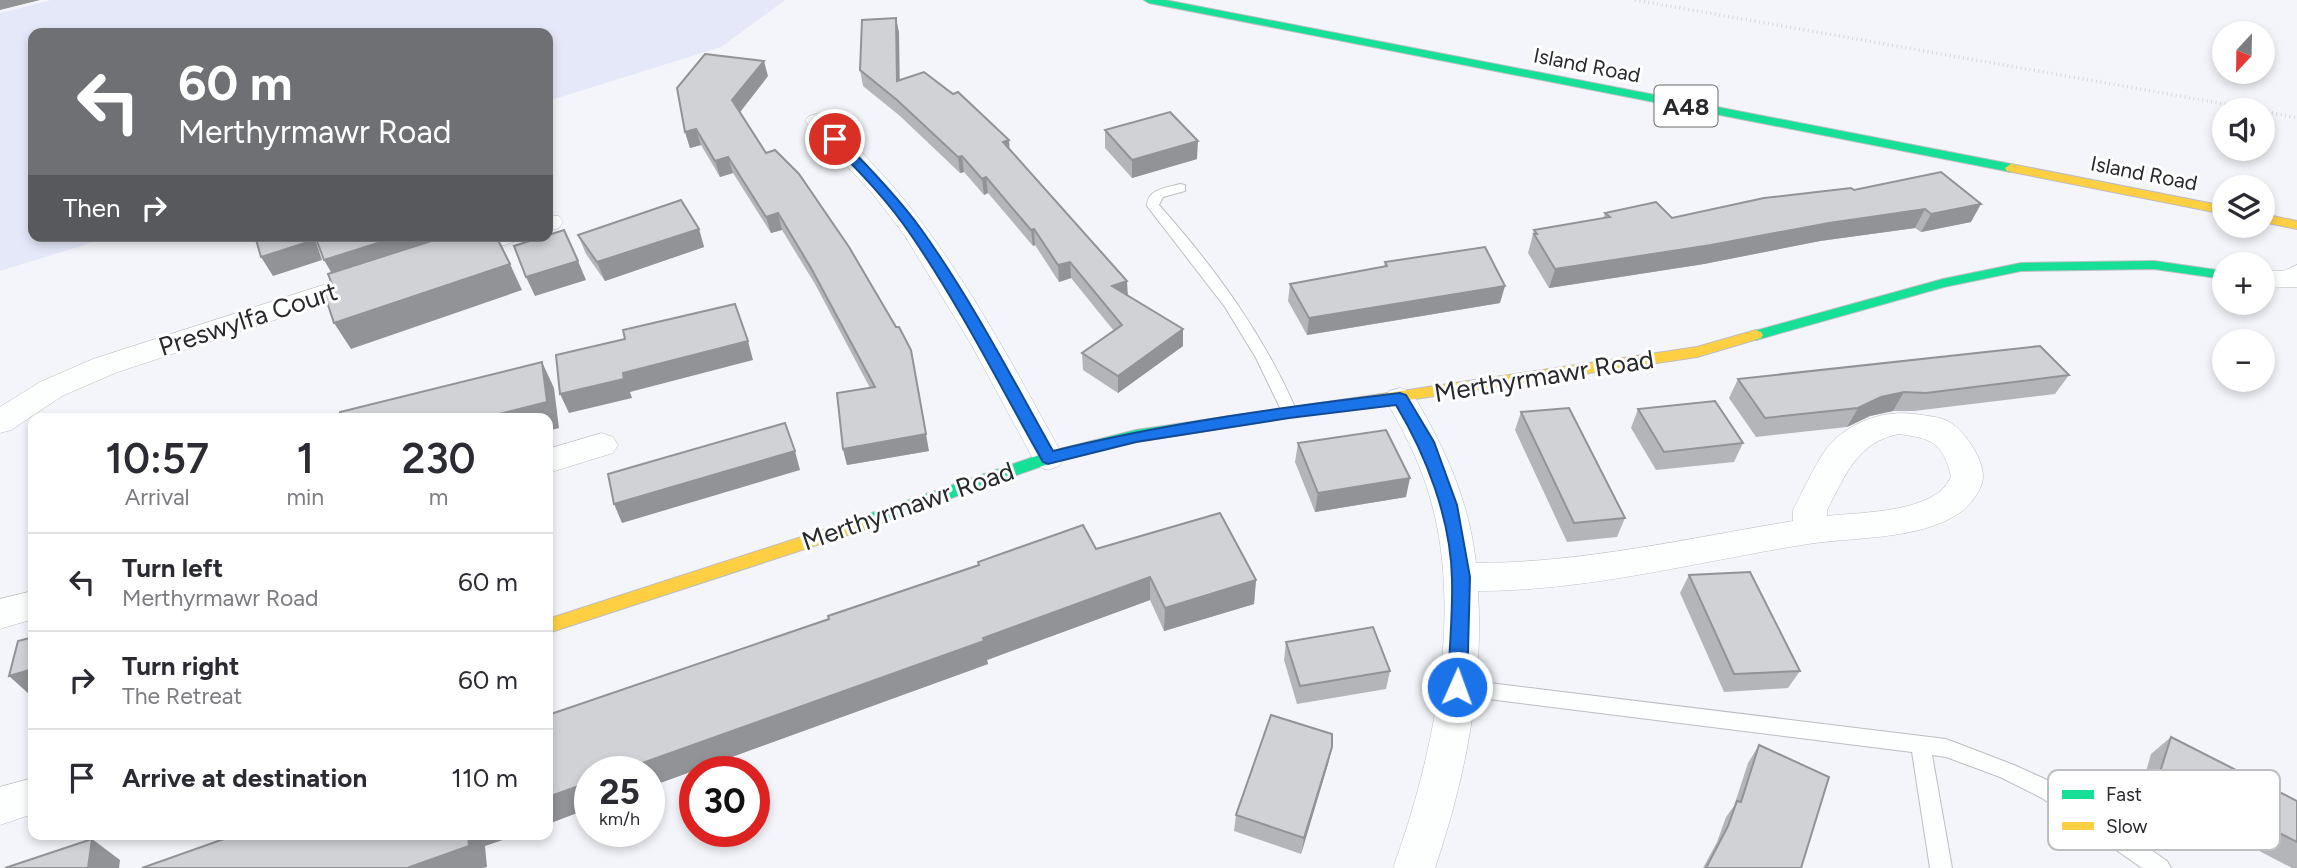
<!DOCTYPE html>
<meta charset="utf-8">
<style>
:root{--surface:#fff;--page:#f7f7f7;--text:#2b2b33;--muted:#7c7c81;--line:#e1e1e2}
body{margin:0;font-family:Figtree,sans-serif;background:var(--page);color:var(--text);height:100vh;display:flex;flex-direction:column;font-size:26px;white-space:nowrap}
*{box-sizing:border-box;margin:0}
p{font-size:23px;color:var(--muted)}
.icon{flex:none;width:38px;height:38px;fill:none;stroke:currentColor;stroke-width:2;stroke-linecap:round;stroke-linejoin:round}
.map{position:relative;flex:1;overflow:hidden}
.details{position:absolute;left:28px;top:413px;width:525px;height:427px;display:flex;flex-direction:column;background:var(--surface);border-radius:14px;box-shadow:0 4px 10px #0003}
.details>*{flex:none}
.hud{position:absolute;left:28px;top:28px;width:525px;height:214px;border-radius:14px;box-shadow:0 4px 10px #0003;background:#6f7074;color:#fff;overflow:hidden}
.needle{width:46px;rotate:202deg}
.tools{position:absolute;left:2212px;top:21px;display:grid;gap:14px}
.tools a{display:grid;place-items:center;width:63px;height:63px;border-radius:50%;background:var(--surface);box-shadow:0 4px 10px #0003;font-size:35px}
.speed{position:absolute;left:574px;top:756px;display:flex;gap:14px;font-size:35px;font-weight:700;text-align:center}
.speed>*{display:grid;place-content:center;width:91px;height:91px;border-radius:50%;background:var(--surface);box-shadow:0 4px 10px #0003;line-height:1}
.speed small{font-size:18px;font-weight:400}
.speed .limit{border:10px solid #d22;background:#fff;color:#111}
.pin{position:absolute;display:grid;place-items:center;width:60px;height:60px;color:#fff;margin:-30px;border:4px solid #fff;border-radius:50%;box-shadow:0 2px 7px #0007}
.me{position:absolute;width:77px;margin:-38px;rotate:2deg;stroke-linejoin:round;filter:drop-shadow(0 0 5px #0008)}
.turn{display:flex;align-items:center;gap:24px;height:147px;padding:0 35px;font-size:32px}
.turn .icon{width:91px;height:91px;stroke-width:2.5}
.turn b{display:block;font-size:49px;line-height:60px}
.then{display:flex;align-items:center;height:66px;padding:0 35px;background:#0003;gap:14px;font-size:26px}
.eta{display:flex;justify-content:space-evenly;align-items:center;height:119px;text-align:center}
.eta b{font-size:42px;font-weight:600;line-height:49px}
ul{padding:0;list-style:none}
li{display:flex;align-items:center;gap:21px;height:98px;padding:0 35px;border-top:2px solid var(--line)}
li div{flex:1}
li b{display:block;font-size:26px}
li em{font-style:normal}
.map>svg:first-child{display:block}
.green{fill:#e4e8f9}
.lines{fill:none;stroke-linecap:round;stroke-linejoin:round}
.lane-casing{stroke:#bcbdc1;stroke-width:2}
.street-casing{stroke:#bcbdc1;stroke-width:1}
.fast-casing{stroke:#bcbdc1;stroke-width:2}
.slow-casing{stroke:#bcbdc1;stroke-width:2}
.path{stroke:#d5d6d6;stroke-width:3.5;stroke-dasharray:1 3.5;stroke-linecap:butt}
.lane{fill:#fdfefe;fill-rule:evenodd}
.street{fill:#fdfefe;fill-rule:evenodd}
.fast{fill:#16e098;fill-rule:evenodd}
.slow{fill:#ffcf43;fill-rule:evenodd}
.wall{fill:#b4b5b8}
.shaded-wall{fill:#929396}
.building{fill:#d1d2d6;stroke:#929396;stroke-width:2}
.route{fill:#1a73e8;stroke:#114b97;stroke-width:2}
.labels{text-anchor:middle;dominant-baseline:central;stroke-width:6;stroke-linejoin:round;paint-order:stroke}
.far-street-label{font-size:21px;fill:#28292c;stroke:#fff}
.shield{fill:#fff;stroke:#68696b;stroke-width:2}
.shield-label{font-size:24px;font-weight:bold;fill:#28292c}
.street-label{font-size:26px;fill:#28292c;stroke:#fff}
.key{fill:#fff;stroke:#bebfc0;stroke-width:2}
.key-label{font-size:19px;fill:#28292c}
</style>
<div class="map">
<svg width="2297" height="868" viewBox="0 0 2297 868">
<rect width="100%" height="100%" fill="#f4f5fa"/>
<path class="green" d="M 51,0 L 785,0 L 721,47 L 548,101 L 548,33 L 33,33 L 33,236 L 113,236 L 0,271 L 0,13 Z"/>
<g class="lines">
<defs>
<g id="lane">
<path d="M 1180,184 L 1185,185 L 1185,191 L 1163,197 L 1159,205 C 1215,268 1264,335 1297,412 L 1294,416 L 1284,416 L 1256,358 L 1225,307 L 1147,206 C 1147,189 1166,188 1180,184 Z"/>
<path d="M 1457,679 L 1946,739 L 2014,765 L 2056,784 L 2167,861 L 2171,868 L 2142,868 L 2042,798 L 2000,777 L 1946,757 L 1932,755 L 1952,868 L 1930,868 L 1912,752 L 1457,695 L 1450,693 L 1448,687 L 1450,681 Z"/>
</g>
<g id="street">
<path d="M 817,114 L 825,116 C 856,146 887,177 913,211 C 972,287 1018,374 1064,458 L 1059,466 L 1048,470 L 1037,466 L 971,344 L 905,236 L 873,194 L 805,121 L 809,116 Z"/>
<path d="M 548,215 L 559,216 L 563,222 L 559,228 L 548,231 Z"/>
<path d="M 477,236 L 518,236 L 514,242 L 456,260 L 446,258 L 442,252 L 446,246 Z"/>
<path d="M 2297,265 L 2297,287 L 2263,288 L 2263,270 L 2283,271 Z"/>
<path d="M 367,271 L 377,274 L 381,280 L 377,286 L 115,373 L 62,396 L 11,430 L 0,433 L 0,407 L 40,382 L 93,359 Z"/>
<path d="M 1400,388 L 1411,391 C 1444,446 1469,499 1476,563 C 1582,563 1689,538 1793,521 L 1793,510 C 1802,493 1820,453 1833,441 C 1855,420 1886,410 1915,414 C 1926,416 1941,416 1951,423 C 1965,432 1983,458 1983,476 C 1983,490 1969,507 1958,514 C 1918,540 1854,537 1808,544 C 1700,561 1589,591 1478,591 C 1484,686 1465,779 1435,868 L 1393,868 C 1434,756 1465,607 1428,491 C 1418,458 1402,428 1385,399 L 1389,391 ZM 1899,434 C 1932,439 1942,441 1951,476 C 1938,513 1861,512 1827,516 L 1827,510 C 1845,476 1857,442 1899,434 Z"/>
<path d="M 602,433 L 613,437 L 618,445 L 613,453 L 548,473 L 548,449 Z"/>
<path d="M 33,591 L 33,619 L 0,629 L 0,599 Z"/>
<path d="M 33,778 L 33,814 L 0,825 L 0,787 Z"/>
</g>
<g id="fast">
<path d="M 1144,0 L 1165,0 L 2011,164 L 2017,168 L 2011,172 L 1149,3 Z"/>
<path d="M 2154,261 L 2224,271 L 2224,279 L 2154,269 L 2021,271 L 1944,287 L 1756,340 L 1749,335 L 1751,332 L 1943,279 L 2021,263 Z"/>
<path d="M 1307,405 L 1312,406 L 1315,410 L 1312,414 L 1136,442 L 1051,463 L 866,528 L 860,527 L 858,522 L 860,517 L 1048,452 L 1136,430 Z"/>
</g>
<g id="slow">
<path d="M 2011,164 L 2224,206 L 2224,214 L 2007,171 L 2005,168 Z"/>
<path d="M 2263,214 L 2297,221 L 2297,229 L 2263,222 Z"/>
<path d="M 1756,330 L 1761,332 L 1763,335 L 1761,338 L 1697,357 L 1307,415 L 1299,410 L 1307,405 L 1697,347 Z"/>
<path d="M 866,516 L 872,517 L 874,522 L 872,527 L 548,633 L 548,619 Z"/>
</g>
</defs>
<use href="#lane" class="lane-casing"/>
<use href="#street" class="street-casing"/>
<use href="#fast" class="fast-casing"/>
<use href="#slow" class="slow-casing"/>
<g class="path">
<path d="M 1635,0 L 2259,110"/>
<path d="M 2263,111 L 2297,118"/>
</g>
<use href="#lane" class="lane"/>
<use href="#street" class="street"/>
<use href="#fast" class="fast"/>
<use href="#slow" class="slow"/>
</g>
<g class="wall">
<path d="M 896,18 L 899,33 L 899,81 L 1009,149 L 1128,295 L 1183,346 L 1118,393 L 1083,370 L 1082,353 L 1114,331 L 1071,278 L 1059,282 L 1035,245 L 1033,246 L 988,193 L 984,195 L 964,172 L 960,173 L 900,116 L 863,86 L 860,70 Z"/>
<path d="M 768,76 L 740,112 L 929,451 L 847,465 L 843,449 L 870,388 L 815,284 L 782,230 L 771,233 L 733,173 L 720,177 L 701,145 L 690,148 L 685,132 Z"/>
<path d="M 1105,130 L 1197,159 L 1132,178 L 1105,148 Z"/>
<path d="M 1854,190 L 1971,222 L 1921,232 L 1915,228 L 1820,241 L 1704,264 L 1549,288 L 1528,253 L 1534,230 L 1603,219 L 1605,213 L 1672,218 Z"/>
<path d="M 699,229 L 704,247 L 605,281 L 586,254 L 578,235 Z"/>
<path d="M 1385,262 L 1500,303 L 1307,335 L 1288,301 L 1290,284 L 1384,267 Z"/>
<path d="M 2069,375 L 2055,394 L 1914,411 L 1893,411 L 1870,416 L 1847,427 L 1756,437 L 1729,398 L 1738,379 Z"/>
<path d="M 1638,409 L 1743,443 L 1734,462 L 1656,470 L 1631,428 Z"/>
<path d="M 1521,412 L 1625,518 L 1617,537 L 1567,542 L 1515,430 Z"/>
<path d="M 1298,443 L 1406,497 L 1315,512 L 1295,462 Z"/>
<path d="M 1096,549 L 1256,580 L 1254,604 L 1164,631 L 1150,600 L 987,660 L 988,664 L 649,787 L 649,772 L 590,808 L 548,824 L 548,715 L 829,619 L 978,565 L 978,562 Z"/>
<path d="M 1689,575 L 1800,671 L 1788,688 L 1724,692 L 1680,593 Z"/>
<path d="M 1286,642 L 1390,671 L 1386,689 L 1297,704 L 1284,660 Z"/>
<path d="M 2171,737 L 2297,801 L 2297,868 L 2292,868 L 2141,789 L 2151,754 Z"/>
<path d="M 1759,745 L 1801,868 L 1703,868 L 1717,842 L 1726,817 L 1734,806 L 1748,763 Z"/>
<path d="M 1332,747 L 1328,764 L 1301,854 L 1234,831 L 1236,815 Z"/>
</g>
<g class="shaded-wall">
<path d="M 0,0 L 40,0 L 0,10 Z"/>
<path d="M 896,18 L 899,33 L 900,97 L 897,81 Z"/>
<path d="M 764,61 L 768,76 L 737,116 L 732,100 Z"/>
<path d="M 696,129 L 701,145 L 690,148 L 685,132 Z"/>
<path d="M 1009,140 L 1010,156 L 1003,142 Z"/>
<path d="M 1198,141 L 1197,159 L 1132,178 L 1132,160 Z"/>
<path d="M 962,156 L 964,172 L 960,173 L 958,157 Z"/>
<path d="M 728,157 L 733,173 L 720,177 L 715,161 Z"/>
<path d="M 986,177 L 988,193 L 984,195 L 982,179 Z"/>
<path d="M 1981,204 L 1971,222 L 1921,232 L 1931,214 Z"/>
<path d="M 1925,209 L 1915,228 L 1820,241 L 1704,264 L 1549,288 L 1555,269 L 1829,223 Z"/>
<path d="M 778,213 L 782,230 L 771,233 L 766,217 Z"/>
<path d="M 699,229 L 704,247 L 605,281 L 597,262 Z"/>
<path d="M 1034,229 L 1035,245 L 1033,246 L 1031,230 Z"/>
<path d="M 309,236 L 314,236 L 322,260 L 273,276 L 261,257 Z"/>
<path d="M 400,236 L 468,236 L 335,279 L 324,260 Z"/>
<path d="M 578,261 L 586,280 L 535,296 L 526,277 Z"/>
<path d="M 1070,262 L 1071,278 L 1059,282 L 1058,265 Z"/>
<path d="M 510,264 L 522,290 L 351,349 L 334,323 Z"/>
<path d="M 1127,281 L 1128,297 L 1112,286 Z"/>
<path d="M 1505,286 L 1500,303 L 1307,335 L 1309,318 Z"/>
<path d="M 1183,329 L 1183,346 L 1118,393 L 1118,376 Z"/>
<path d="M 748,341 L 753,360 L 630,392 L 632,398 L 569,413 L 560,394 L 623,373 Z"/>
<path d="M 911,350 L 929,451 L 847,465 L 843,449 Z"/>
<path d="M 542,362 L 554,388 L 559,428 L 548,431 L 548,418 L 483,418 Z"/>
<path d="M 1904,392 L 1893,411 L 1870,416 L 1847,427 L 1858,408 L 1881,397 Z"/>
<path d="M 795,451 L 800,470 L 622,523 L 614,504 Z"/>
<path d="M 1410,478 L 1406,497 L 1315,512 L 1318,493 Z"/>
<path d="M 1150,577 L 1150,600 L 987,660 L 988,664 L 649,787 L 649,772 L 617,772 Z"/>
<path d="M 1256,580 L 1254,604 L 1164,631 L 1165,608 Z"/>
<path d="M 33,669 L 33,693 L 29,694 L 9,676 Z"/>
<path d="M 1332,747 L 1328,764 L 1301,854 L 1304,838 Z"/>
<path d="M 590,782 L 590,808 L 548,824 L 548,797 Z"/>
<path d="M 468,835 L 517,835 L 485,846 L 487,867 L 483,868 L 407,868 Z"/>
<path d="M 92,839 L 120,860 L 119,868 L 88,868 Z"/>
</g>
<g class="building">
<path d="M 896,18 L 897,81 L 924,72 L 953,94 L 958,92 L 1009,140 L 1003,142 L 1127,281 L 1112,286 L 1183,329 L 1118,376 L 1082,353 L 1122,325 L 1070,262 L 1058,265 L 1034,229 L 1031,230 L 986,177 L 982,179 L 962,156 L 958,157 L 897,100 L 860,70 L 862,20 Z"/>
<path d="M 705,54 L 764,61 L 732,100 L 766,153 L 775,150 L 799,174 L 849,247 L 896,327 L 899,327 L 911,350 L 926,434 L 843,449 L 837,393 L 875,387 L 811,268 L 778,213 L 766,217 L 728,157 L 715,161 L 696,129 L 685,132 L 677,88 Z"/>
<path d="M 1170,112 L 1198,141 L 1132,160 L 1105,130 Z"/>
<path d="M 1941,172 L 1981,204 L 1931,214 L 1925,209 L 1829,223 L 1711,245 L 1555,269 L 1534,234 L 1537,234 L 1534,230 L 1610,217 L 1605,213 L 1656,202 L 1672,218 L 1764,198 L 1851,188 L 1854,190 Z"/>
<path d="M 681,200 L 699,229 L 597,262 L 578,235 Z"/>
<path d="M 564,230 L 578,261 L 526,277 L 514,246 Z"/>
<path d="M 255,236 L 309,236 L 311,241 L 261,257 Z"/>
<path d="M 315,236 L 400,236 L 324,260 Z"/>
<path d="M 447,236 L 496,236 L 510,264 L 334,323 L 323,290 L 333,287 L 328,274 Z"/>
<path d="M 1485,247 L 1505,286 L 1309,318 L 1290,284 L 1387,266 L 1385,262 Z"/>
<path d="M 735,304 L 748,341 L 623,373 L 624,379 L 560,394 L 556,355 L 625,339 L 623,330 Z"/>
<path d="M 2040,346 L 2069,375 L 1926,393 L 1904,392 L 1881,397 L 1858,408 L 1765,418 L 1738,379 Z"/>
<path d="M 542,362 L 547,402 L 483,418 L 340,418 L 340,412 Z"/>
<path d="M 1715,401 L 1743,443 L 1664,452 L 1638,409 Z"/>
<path d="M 1569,408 L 1625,518 L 1574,523 L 1521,412 Z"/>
<path d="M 785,423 L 795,451 L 614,504 L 608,474 Z"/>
<path d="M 1386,430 L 1410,478 L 1318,493 L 1298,443 Z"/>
<path d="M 1220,513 L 1256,580 L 1165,608 L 1150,577 L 983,638 L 984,641 L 617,772 L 590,772 L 590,782 L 548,797 L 548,715 L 829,619 L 828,616 L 979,565 L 978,562 L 1083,525 L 1096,549 Z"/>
<path d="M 1750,572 L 1800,671 L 1734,674 L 1689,575 Z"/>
<path d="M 1373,627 L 1390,671 L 1300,686 L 1286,642 Z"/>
<path d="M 33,637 L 33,669 L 9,676 L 18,641 Z"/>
<path d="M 1271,715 L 1332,734 L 1332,747 L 1304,838 L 1236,815 Z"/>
<path d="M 2171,737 L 2297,801 L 2297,842 L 2160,772 Z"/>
<path d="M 1759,745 L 1829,777 L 1801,868 L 1706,868 L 1728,826 L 1737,801 L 1741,802 Z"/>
<path d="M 235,835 L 468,835 L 469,846 L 407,868 L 142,868 Z"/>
<path d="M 92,839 L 88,868 L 5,868 Z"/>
</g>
<path class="route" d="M 835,136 L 839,137 C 868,166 897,196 921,229 C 971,299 1011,376 1053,451 C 1167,423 1283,407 1400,393 L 1406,395 L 1434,442 L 1457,505 L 1470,577 L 1467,687 L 1464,693 L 1457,696 L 1451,693 L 1448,687 C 1449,651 1453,615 1452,579 C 1451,519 1426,455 1396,405 L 1289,418 L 1136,442 L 1048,464 L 1043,462 C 1000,386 961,308 911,235 C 888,201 859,171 830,142 L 830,137 Z"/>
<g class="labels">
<g class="far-street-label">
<text transform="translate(1587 65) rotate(11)">Island Road</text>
<text transform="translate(2144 173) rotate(11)">Island Road</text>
</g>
<rect class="shield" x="1654.5" y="85.5" width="63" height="41" rx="5"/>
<g class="shield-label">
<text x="1686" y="106">A48</text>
</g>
<g class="street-label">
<text transform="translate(248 319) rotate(-18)">Preswylfa Court</text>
<text transform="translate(1544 376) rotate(-9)">Merthyrmawr Road</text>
<text transform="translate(908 506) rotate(-19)">Merthyrmawr Road</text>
</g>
</g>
<rect x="2048" y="770" width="232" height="80" rx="10" class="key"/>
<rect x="2062" y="790" width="32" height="9" fill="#16e098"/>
<rect x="2062" y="822" width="32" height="8" fill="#ffcf43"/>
<g class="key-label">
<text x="2106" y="801">Fast</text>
<text x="2106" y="833">Slow</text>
</g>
</svg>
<div class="tools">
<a><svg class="needle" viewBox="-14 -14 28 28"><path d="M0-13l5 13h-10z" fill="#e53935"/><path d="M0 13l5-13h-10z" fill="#7c7c81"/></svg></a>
<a><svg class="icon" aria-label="sound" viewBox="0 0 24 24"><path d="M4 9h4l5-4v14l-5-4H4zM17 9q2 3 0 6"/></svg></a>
<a><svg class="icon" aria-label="layers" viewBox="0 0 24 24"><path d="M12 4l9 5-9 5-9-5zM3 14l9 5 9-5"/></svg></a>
<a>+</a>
<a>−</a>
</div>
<div class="speed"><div>25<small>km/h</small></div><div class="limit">30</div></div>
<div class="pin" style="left:835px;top:139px;background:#d93025"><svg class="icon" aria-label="arrive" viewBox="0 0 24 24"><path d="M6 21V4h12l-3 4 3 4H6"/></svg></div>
<svg class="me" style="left:1457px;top:687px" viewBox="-20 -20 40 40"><circle r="17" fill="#1a73e8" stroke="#fff" stroke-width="3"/><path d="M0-11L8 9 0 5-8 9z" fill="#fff"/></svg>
<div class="hud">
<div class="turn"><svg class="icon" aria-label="left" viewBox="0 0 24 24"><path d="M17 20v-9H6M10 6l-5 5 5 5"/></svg><div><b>60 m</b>Merthyrmawr Road</div></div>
<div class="then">Then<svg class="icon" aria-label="right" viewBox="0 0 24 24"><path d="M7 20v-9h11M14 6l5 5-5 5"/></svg></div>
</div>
<section class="details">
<div class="eta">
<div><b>10:57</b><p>Arrival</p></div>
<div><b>1</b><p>min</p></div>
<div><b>230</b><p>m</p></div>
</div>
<ul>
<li><svg class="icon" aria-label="left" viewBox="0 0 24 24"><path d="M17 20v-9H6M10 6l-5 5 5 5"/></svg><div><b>Turn left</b><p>Merthyrmawr Road</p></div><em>60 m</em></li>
<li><svg class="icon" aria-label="right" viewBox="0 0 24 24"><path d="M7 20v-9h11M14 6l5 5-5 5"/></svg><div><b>Turn right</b><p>The Retreat</p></div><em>60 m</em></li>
<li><svg class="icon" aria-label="arrive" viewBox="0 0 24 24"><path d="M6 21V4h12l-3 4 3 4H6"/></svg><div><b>Arrive at destination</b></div><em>110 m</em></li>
</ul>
</section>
</div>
